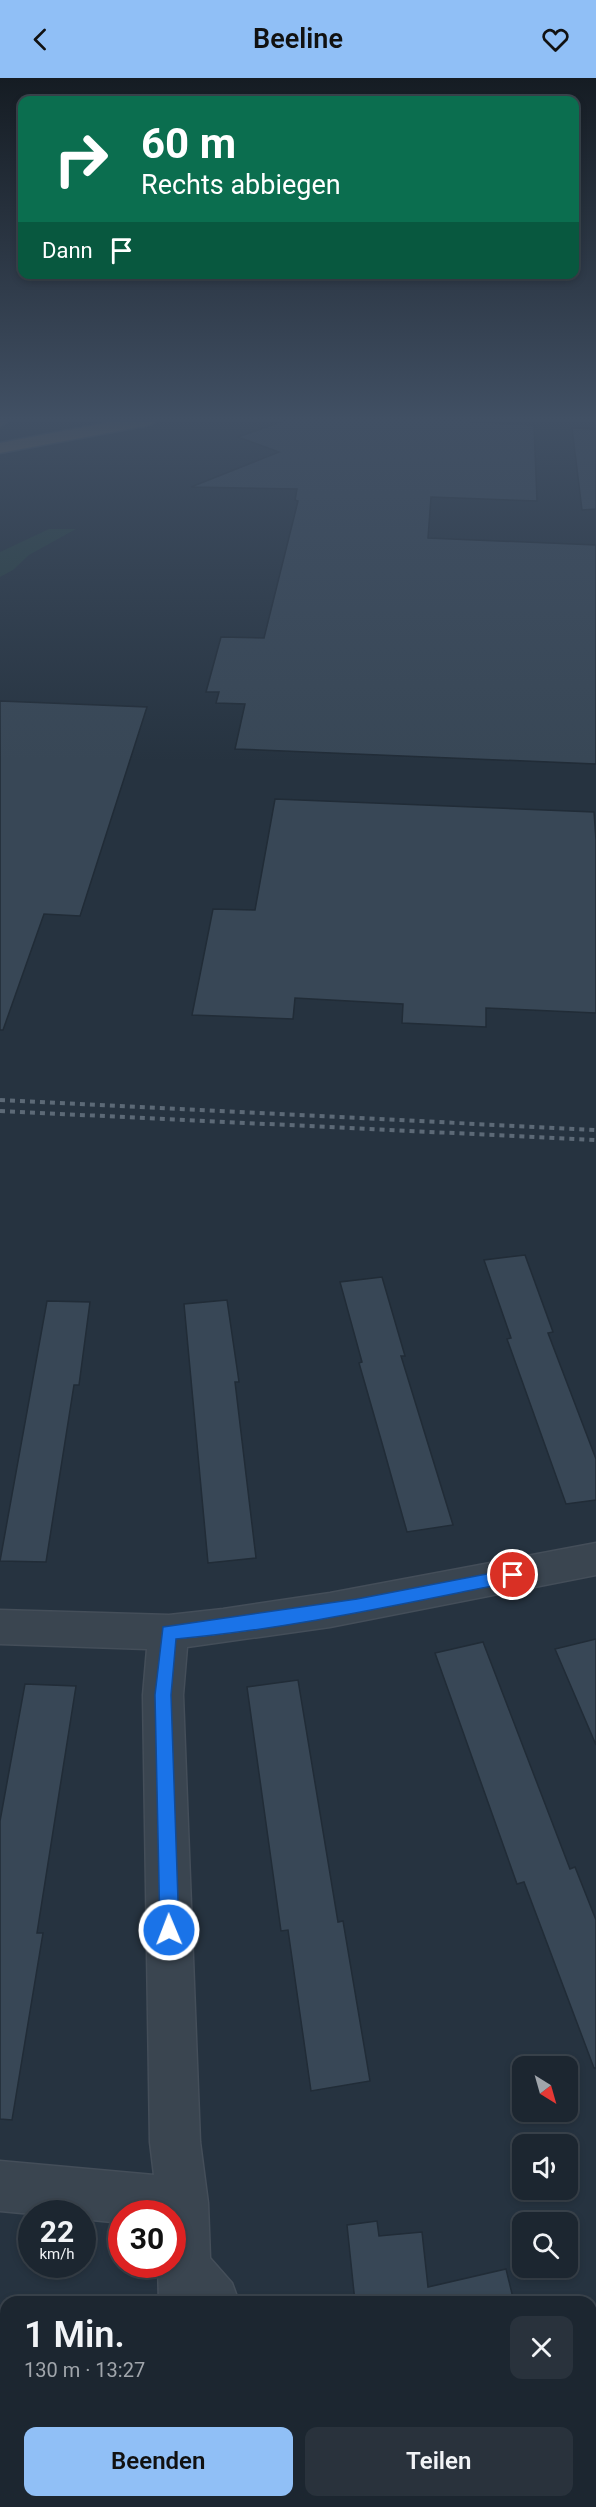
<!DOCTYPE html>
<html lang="de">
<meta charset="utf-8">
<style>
:root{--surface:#1c2630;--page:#29323c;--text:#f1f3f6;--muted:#a0a5ab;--line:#3a434c;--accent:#90bff6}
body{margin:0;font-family:Roboto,sans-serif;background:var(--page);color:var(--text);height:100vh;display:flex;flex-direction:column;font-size:22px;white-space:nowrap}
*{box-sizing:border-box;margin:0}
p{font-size:20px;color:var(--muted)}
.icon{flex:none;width:33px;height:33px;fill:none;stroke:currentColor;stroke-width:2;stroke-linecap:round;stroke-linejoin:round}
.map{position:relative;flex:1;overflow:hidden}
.drawer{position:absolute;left:0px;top:2218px;width:597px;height:212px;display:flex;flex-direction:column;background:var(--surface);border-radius:18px 18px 0 0;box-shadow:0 3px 9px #0003,0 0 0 2px var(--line)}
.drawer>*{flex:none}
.hud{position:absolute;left:18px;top:18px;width:561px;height:183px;border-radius:12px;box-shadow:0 3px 9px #0003,0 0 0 2px var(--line);background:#0b6e4f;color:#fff;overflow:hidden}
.needle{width:39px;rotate:143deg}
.fabs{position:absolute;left:512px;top:1978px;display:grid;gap:12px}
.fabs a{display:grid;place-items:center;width:66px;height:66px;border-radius:12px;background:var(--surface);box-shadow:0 3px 9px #0003,0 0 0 2px var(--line);font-size:30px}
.speed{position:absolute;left:18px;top:2122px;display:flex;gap:12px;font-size:30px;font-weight:700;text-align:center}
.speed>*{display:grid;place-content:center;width:78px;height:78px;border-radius:50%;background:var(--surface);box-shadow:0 3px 9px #0003,0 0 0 2px var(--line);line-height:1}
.speed small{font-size:15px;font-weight:400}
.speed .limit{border:9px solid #d22;background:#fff;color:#111}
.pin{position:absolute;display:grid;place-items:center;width:51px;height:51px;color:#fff;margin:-26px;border:3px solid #fff;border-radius:50%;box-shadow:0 2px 6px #0007}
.me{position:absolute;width:66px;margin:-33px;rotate:359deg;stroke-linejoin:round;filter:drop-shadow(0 0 4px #0008)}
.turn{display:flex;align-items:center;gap:21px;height:126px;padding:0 24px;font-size:27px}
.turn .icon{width:78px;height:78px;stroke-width:2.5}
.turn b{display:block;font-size:42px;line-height:51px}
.then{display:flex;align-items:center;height:57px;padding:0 24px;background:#0003;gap:12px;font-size:22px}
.round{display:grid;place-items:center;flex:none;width:63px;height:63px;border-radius:12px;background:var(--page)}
.overview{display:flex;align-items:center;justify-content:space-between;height:102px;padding:0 24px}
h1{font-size:36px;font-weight:600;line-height:45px}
.cta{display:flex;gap:12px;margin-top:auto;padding:12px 24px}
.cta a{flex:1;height:69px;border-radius:12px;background:var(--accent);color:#111;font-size:24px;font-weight:600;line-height:69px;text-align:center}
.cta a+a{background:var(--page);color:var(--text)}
header{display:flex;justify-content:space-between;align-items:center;height:78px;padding:0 24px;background:var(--accent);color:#111;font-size:27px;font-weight:600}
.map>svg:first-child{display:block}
.green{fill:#284041}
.building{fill:#384756;stroke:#212c37;stroke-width:1.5}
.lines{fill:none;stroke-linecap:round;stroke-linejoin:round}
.minor-casing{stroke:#444e59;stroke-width:3}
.highway-casing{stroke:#45505a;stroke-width:3}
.minor{fill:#3a4550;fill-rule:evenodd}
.highway{fill:#756757;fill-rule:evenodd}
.rail{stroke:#5c6976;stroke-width:4;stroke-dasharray:5 5;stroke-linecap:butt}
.route{fill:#1a73e8;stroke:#114b97;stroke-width:1.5}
</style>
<header><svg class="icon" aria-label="back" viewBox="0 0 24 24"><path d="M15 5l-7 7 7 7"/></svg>Beeline<svg class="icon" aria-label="heart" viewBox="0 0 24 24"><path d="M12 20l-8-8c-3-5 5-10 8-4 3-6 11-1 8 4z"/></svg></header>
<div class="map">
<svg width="596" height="2429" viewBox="0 0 596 2429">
<rect width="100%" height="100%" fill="#263340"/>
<path class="green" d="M 49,451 L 76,451 L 29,477 L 13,492 L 0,499 L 0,474 Z"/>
<g class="building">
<path d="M 286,342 L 436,342 L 534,347 L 537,423 L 431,419 L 428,460 L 596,467 L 596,686 L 235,671 L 245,626 L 216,625 L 219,614 L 206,614 L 221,559 L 264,560 L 298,423 L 295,422 L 297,411 L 191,409 L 279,374 L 238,359 Z"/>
<path d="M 572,350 L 596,351 L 596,431 L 582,432 Z"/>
<path d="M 0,623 L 147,629 L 80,838 L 44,836 L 3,952 L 0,952 Z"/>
<path d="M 275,721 L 594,734 L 596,762 L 596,935 L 486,930 L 486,949 L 402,945 L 403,926 L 295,920 L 293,941 L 192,937 L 213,831 L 255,832 Z"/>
<path d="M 525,1177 L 553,1254 L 548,1255 L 596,1381 L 596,1422 L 566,1426 L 507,1261 L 511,1260 L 484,1182 Z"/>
<path d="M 382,1199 L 405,1278 L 401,1278 L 453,1447 L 407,1454 L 382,1365 L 359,1285 L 362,1284 L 340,1204 Z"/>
<path d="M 227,1222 L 239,1304 L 235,1304 L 256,1480 L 208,1485 L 184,1226 Z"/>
<path d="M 47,1223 L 90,1224 L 79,1307 L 74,1307 L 46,1484 L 0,1483 Z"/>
<path d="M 596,1561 L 596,1667 L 555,1571 Z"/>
<path d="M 483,1564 L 570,1791 L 575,1789 L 596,1842 L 596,1990 L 594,1990 L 524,1804 L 517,1806 L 435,1575 Z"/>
<path d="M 298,1602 L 338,1844 L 343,1843 L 370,2003 L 311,2013 L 288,1852 L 281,1853 L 247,1609 Z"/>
<path d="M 25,1606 L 76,1608 L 37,1855 L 43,1855 L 12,2042 L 0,2041 L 0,1743 Z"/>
<path d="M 377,2143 L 379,2158 L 422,2154 L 428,2209 L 506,2191 L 514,2224 L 355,2224 L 347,2147 Z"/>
</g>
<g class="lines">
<defs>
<g id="minor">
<path d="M 596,1465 L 596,1497 L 330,1549 L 187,1569 L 183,1617 L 200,2064 L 208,2125 L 210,2180 L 232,2205 L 239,2224 L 159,2224 L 158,2187 L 172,2187 L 172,2136 L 122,2136 L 122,2145 L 82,2141 L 82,2136 L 32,2136 L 0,2133 L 0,2083 L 154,2097 L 150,2064 L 143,1617 L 147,1571 L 0,1566 L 0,1532 L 169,1537 L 223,1531 L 330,1515 Z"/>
<path d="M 6,2358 L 6,2416 L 0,2419 L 0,2361 Z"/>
<path d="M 203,2424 L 259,2424 L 257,2429 L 201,2429 Z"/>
<path d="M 412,2424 L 474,2424 L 476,2429 L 414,2429 Z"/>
</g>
<g id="highway">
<path d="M 0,342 L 10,342 L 0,348 Z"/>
<path d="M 121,342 L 158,342 L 150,347 L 0,375 L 0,365 Z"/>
</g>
</defs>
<use href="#minor" class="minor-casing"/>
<use href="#highway" class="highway-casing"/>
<use href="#minor" class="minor"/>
<use href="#highway" class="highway"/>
<g class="rail">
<path d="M 0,1022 L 596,1052"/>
<path d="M 0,1033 L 596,1062"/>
</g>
</g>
<linearGradient id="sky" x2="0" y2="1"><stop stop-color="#151c23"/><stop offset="0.5" stop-color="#415064"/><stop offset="1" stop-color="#415064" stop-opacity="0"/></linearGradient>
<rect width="596" height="683" fill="url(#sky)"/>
<path class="route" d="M 513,1491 L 518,1492 L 521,1497 L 518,1502 L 513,1504 C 401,1526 289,1551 176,1561 L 171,1617 L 179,1852 L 176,1859 L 169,1862 L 163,1859 L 160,1852 L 155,1617 L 163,1549 L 357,1521 Z"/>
</svg>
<div class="fabs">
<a><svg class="needle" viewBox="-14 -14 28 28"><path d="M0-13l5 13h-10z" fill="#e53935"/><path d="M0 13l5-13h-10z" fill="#a0a5ab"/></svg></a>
<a><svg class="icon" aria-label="sound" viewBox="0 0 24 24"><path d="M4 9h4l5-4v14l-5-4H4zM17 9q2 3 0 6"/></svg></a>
<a><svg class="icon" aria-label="search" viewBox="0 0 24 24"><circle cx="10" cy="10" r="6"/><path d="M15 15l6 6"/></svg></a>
</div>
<div class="speed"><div>22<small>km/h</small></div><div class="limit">30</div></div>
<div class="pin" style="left:513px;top:1497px;background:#d93025"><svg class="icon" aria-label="arrive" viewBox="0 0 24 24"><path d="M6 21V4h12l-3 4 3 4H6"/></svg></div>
<svg class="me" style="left:169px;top:1852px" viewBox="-20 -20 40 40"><circle r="17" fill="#1a73e8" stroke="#fff" stroke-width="3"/><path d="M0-11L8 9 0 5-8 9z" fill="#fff"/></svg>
<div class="hud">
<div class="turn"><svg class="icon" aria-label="right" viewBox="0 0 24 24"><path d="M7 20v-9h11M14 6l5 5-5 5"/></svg><div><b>60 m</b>Rechts abbiegen</div></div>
<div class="then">Dann<svg class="icon" aria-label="arrive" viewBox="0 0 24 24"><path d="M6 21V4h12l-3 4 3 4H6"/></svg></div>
</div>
<section class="drawer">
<div class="overview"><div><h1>1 Min.</h1><p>130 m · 13:27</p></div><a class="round"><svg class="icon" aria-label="close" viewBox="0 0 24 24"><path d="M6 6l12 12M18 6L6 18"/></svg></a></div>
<div class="cta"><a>Beenden</a><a>Teilen</a></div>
</section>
</div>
